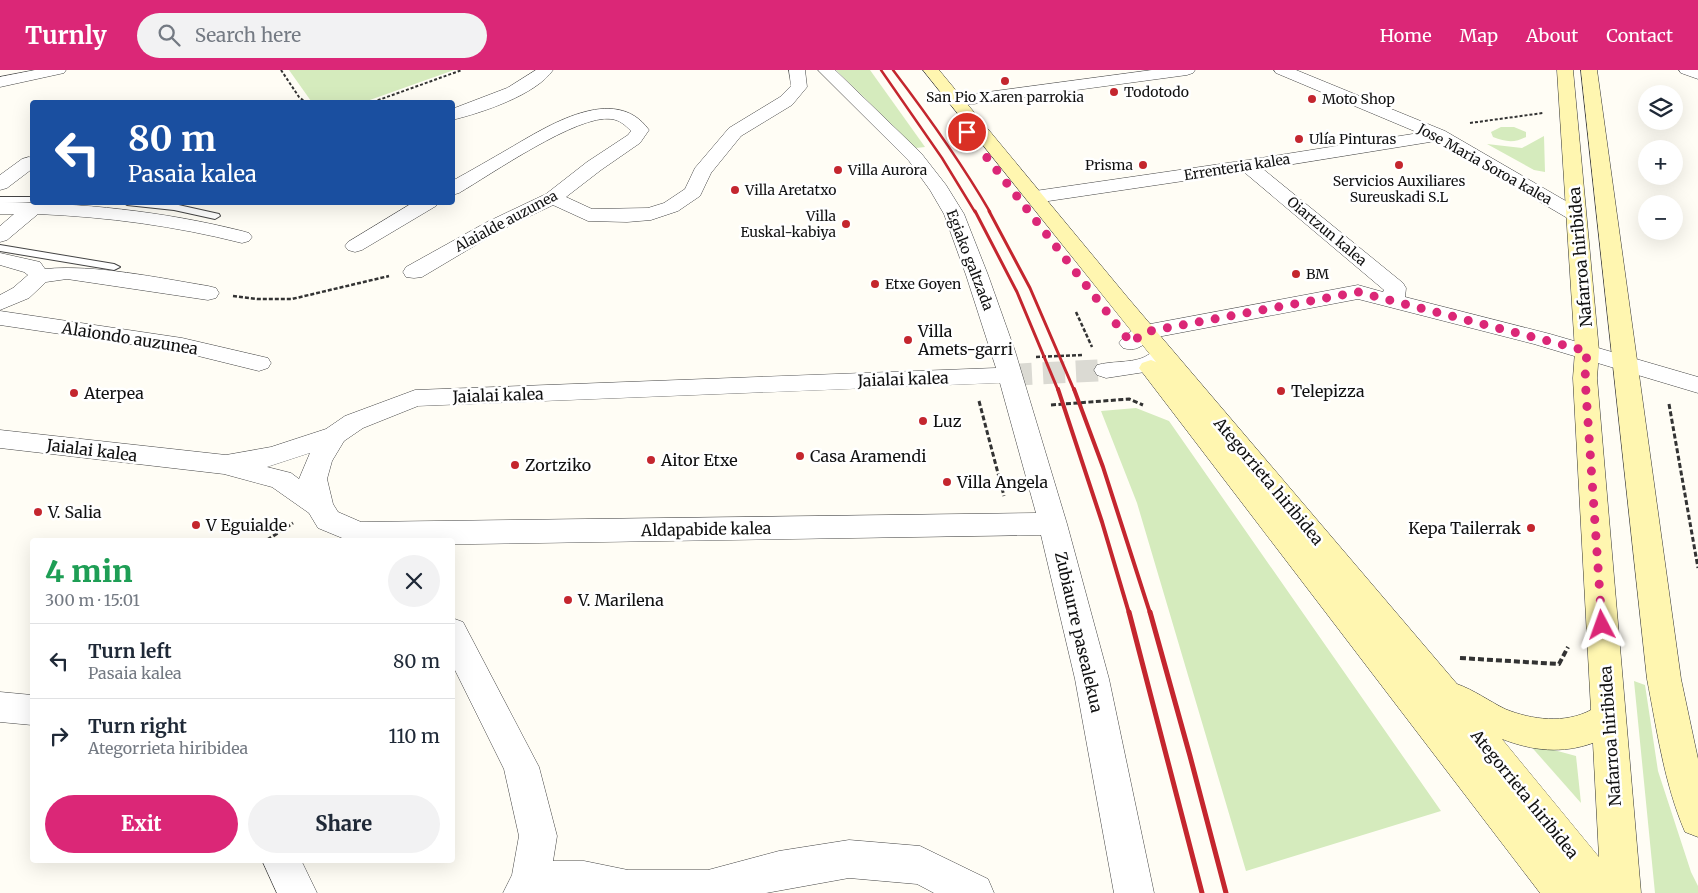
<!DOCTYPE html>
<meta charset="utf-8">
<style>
:root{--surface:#fff;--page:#f2f2f3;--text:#1f2937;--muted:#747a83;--line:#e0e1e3;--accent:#db2777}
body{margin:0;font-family:Merriweather,serif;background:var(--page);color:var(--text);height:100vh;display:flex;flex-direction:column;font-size:19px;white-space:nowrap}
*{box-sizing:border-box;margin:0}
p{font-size:16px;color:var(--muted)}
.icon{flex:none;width:28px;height:28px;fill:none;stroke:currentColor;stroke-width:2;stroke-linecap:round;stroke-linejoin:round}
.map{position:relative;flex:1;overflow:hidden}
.drawer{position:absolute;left:30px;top:468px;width:425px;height:325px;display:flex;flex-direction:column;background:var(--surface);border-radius:5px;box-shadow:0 5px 20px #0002}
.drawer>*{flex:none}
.top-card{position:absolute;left:30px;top:30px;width:425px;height:105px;border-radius:5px;box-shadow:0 5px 20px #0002;background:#1a4fa0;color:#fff;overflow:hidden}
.tools{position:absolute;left:1638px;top:15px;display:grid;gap:10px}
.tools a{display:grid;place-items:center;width:45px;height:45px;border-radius:50%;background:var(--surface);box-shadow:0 5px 20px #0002;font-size:25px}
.pin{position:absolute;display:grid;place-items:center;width:42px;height:42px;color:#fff;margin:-21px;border:2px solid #fff;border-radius:50%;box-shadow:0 1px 5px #0007}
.me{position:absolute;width:55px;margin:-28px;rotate:356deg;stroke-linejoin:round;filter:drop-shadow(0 0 4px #0008)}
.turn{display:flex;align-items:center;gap:18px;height:105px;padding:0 15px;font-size:22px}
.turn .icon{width:65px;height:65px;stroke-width:2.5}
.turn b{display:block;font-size:35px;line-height:42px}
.round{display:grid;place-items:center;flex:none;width:52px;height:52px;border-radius:26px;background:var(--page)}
.headline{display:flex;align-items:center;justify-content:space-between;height:85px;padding:0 15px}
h1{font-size:30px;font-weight:800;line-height:38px;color:#1e9e55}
.action{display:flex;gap:10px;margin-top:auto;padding:10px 15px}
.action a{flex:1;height:58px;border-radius:30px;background:var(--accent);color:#fff;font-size:20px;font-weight:800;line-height:58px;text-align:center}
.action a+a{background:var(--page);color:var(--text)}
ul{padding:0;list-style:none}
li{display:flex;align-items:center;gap:15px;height:75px;padding:0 15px;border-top:1px solid var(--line)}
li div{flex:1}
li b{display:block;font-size:19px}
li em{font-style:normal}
header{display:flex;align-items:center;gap:30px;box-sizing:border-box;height:70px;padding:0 25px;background:var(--accent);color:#fff}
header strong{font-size:24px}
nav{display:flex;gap:28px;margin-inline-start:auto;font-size:18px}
.search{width:350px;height:45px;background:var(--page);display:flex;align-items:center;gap:12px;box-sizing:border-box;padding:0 18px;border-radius:28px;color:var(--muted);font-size:19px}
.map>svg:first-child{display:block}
.green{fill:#d5ebbd}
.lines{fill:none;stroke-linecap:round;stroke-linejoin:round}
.street-tunnel{stroke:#dbdad3;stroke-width:22;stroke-dasharray:22 11;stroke-linecap:butt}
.lane-casing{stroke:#444;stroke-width:2}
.street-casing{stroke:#444;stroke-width:1}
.secondary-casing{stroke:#333;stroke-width:1}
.path-far3{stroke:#333;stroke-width:2;stroke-dasharray:3 2;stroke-linecap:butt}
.path-far2{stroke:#333;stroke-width:2.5;stroke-dasharray:4 2;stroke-linecap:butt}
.path-far1{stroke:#333;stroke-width:3;stroke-dasharray:5 2.5;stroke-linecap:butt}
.path{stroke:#333;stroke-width:4;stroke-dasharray:6 3;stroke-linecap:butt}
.lane{fill:#fff;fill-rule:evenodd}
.street{fill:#fff;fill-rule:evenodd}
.secondary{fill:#fff6b0;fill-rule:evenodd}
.rail-far3{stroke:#c4262e;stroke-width:2.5}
.rail-far2{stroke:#c4262e;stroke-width:3}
.rail-far1{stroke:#c4262e;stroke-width:4}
.rail{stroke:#c4262e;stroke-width:5}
.route{stroke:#db2777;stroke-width:9;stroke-dasharray:0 16.2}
.poi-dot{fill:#c4262e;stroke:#fff;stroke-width:2}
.labels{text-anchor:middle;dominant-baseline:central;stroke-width:5;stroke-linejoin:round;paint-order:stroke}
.far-poi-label{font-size:14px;fill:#111;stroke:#fff;text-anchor:start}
.far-street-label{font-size:14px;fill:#111;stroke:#fff}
.street-label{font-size:16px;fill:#111;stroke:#fff}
.poi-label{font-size:16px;fill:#111;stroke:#fff;text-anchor:start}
</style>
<header>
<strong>Turnly</strong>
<div class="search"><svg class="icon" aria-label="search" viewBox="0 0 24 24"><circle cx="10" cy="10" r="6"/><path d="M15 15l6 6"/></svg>Search here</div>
<nav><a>Home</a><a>Map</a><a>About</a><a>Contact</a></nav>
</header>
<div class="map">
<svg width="1698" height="823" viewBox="0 0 1698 823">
<rect width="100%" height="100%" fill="#fffdf5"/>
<g class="green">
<path d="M 289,0 L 454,0 L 367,31 L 311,31 Z"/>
<path d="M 836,0 L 870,0 L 925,77 L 916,78 Z"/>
<path d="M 1501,57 L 1514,57 L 1526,62 L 1526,67 C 1514,73 1506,72 1493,67 L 1491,62 Z"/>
<path d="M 1544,66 L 1545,102 L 1534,100 L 1487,74 L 1522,78 Z"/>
<path d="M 1136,338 L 1169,351 L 1441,741 L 1246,801 L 1137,433 L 1101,341 Z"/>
<path d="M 1634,611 L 1645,615 L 1658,701 L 1691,802 L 1698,816 L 1698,823 L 1655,823 Z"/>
<path d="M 1528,673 L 1576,686 L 1581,733 Z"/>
</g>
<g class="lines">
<path class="street-tunnel" d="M 1010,305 L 1106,300"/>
<defs>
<g id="lane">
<path d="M 0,127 L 32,127 L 32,132 L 35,132 L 0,133 Z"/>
<path d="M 122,132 L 174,134 L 219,144 L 220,146 L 215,149 L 174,140 L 127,135 Z"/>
<path d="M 0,175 L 114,194 L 120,197 L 114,200 L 0,181 Z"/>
</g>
<g id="street">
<path d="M 35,0 L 66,0 L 64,3 L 0,17 L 0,7 Z"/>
<path d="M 536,0 L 553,0 C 536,25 481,43 452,50 L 452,39 L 507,18 Z"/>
<path d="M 789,0 L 805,0 L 807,17 L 792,35 L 741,66 L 711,103 L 700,126 L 678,141 L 651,150 L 627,152 L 588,151 L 553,135 L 501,160 L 422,207 L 414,208 L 406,207 L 403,202 L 406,197 L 487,152 L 546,124 L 587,92 L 628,65 L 631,61 C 625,55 620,50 611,49 C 578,44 490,105 459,123 L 452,125 L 452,111 C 472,100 491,89 510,78 C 546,57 615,12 649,60 L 640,73 L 601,100 L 566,127 L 592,139 L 648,138 L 664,133 L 685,119 L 695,98 L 729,58 L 780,27 L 791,16 Z"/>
<path d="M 818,0 L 835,0 L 921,83 L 946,115 L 964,144 L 988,205 L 1015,281 L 1067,454 L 1109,609 L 1154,823 L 1114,823 L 1075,609 L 1041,465 L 473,474 L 452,474 L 452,470 L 347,470 L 318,458 L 309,443 L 272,417 L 224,404 L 0,378 L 0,360 L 226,385 L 271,377 L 326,359 L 345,346 L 415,320 L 996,298 L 966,205 L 944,144 L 930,120 L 909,91 ZM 1000,313 L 1036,443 L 361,452 L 338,442 L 333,434 L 327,409 L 332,391 L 344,371 L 363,358 L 418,336 ZM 310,383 L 299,409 L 291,403 L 267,397 Z"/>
<path d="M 1152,0 L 1195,0 L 1193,3 L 1187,5 L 958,36 L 952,35 L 950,31 L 952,27 L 958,26 Z"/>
<path d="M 1274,0 L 1296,0 L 1445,61 L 1583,141 L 1586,145 L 1583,149 L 1576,151 L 1569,149 L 1436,71 L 1263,99 L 1403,213 L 1406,218 L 1405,227 L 1550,264 L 1698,307 L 1698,323 L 1534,274 L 1358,229 L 1152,268 C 1142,276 1136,282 1123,278 L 1119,273 C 1125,264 1135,258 1145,255 L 1358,215 L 1383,222 L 1384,220 L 1244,102 L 1035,133 L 1028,131 L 1025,127 L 1028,123 L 1035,121 L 1248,90 L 1419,63 L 1276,3 Z"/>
<path d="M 1679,0 L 1698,0 L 1698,9 L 1681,3 Z"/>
<path d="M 29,87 L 32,88 L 32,99 L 7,118 L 0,120 L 0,105 L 22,89 Z"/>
<path d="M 0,132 C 82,133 162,141 242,161 L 249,163 L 252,167 L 249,171 L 242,173 C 175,156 108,147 38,144 L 7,170 L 0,172 L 0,156 L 14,144 L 0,144 Z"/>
<path d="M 414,132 L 438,132 L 436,136 L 362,180 L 355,182 L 348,180 L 345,176 L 348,172 Z"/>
<path d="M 0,183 L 40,192 L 45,199 C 94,194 159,208 208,216 L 216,218 L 219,223 L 216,228 L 208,230 L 67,209 L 46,212 L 29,228 L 0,240 L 0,225 L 13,218 L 28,205 L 24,202 L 0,195 Z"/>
<path d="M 0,241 L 182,268 L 268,288 L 271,293 L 268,298 L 259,301 L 182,282 L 0,255 Z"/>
<path d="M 1163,277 L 1171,279 L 1175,284 L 1158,300 L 1106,308 L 1097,305 L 1094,300 L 1097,295 C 1111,291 1129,293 1142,288 C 1150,285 1154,279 1163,277 Z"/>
<path d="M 452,548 L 463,552 L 539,697 L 557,766 L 553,791 L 584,791 L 628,800 L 708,800 L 779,781 L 849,770 L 920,776 L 988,809 L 994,823 L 934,823 L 917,814 L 849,808 L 766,823 L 503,823 L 512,805 L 519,766 L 504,699 L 452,594 Z"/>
<path d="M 0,622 L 32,625 L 32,655 L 0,652 Z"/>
<path d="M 262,790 L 301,790 L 317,823 L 277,823 Z"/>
</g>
<g id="secondary">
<path d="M 923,0 L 939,0 L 1128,228 L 1457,614 C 1474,620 1489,631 1505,639 C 1532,650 1565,654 1591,640 L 1573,308 L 1575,281 L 1557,0 L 1573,0 L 1599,281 L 1597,308 L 1641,823 L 1540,823 L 1139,298 L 1142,293 L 1151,290 L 1156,292 ZM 1502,669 C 1533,681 1562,684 1593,673 L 1599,787 Z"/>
<path d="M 1581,0 L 1597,0 L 1681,609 L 1698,689 L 1698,767 L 1685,762 C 1664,713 1657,660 1647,609 Z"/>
</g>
</defs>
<use href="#lane" class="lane-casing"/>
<use href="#street" class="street-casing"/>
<use href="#secondary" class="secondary-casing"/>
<g class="path-far3">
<path d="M 281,0 L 299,27 L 305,32"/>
<path d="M 373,32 L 462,0"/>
<path d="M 1470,53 L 1543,43"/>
</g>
<g class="path-far2">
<path d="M 233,226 L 257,229 L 292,229 L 389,206"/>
<path d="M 1076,242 L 1092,277"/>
<path d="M 1036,287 L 1082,285"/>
</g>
<g class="path-far1">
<path d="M 979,331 L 1004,426"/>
<path d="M 1669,334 L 1698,498"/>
<path d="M 1051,335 L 1129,329 L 1143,335"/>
<path d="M 267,470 L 293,453"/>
</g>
<path class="path" d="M 1460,588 L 1559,594 L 1568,577"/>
<use href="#lane" class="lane"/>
<use href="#street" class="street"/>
<use href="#secondary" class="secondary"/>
<g class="rail-far3">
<path d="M 881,0 L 942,88 L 975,142"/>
<path d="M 893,0 C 928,46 961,92 990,142"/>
</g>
<g class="rail-far2">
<path d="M 975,141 L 1017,222 L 1058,320"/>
<path d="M 989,141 L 1030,218 L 1074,320"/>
</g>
<g class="rail-far1">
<path d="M 1058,319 L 1102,452 L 1129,543"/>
<path d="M 1074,319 L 1103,397 L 1150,543"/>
</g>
<g class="rail">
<path d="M 1129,542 L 1202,823"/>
<path d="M 1150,542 L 1190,686 L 1226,823"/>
</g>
</g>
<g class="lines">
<path class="route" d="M 967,62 L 1131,273 L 1145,262 L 1358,222 L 1587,281 L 1585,308 L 1602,555"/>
</g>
<g class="poi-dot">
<circle cx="1005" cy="11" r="5"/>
<circle cx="1114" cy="22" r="5"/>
<circle cx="1312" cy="29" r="5"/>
<circle cx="1299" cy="69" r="5"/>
<circle cx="1143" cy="95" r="5"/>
<circle cx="1399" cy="95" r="5"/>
<circle cx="838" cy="100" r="5"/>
<circle cx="735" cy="120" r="5"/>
<circle cx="846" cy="154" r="5"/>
<circle cx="1296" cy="204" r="5"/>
<circle cx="875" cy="214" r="5"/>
<circle cx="908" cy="270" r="5"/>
<circle cx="1281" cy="321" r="5"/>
<circle cx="74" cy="323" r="5"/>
<circle cx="923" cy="351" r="5"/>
<circle cx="800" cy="386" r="5"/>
<circle cx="651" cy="390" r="5"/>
<circle cx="515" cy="395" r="5"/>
<circle cx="947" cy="412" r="5"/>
<circle cx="38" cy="442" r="5"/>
<circle cx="196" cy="455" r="5"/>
<circle cx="1531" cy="458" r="5"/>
<circle cx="568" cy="530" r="5"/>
</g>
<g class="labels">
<g class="far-poi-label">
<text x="1124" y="22">Todotodo</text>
<text x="1005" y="27" text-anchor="middle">San Pio X.aren parrokia</text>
<text x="1322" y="29">Moto Shop</text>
<text x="1309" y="69">Ulía Pinturas</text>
<text x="1133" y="95" text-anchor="end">Prisma</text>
<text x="848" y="100">Villa Aurora</text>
<text x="1399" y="111" text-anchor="middle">Servicios Auxiliares<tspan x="1399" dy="16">Sureuskadi S.L</tspan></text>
<text x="745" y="120">Villa Aretatxo</text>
<text x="836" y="146" text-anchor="end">Villa<tspan x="836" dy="16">Euskal-kabiya</tspan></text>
<text x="1306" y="204">BM</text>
<text x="885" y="214">Etxe Goyen</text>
</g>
<g class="far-street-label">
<text transform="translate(1485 94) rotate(29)">Jose Maria Soroa kalea</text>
<text transform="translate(1237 97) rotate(-9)">Errenteria kalea</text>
<text transform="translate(506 151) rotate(-28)">Alaialde auzunea</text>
<text transform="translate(1327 161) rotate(40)">Oiartzun kalea</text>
<text transform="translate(970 190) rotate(69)">Egiako galtzada</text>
</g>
<g class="street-label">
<text transform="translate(1580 187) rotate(-95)">Nafarroa hiribidea</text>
<text transform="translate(130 268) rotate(9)">Alaiondo auzunea</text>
<text transform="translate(903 309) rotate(-2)">Jaialai kalea</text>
<text transform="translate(498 325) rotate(-2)">Jaialai kalea</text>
<text transform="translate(92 380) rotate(7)">Jaialai kalea</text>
<text transform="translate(1269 411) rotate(50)">Ategorrieta hiribidea</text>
<text transform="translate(706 459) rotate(-1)">Aldapabide kalea</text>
<text transform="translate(1079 562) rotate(77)">Zubiaurre pasealekua</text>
<text transform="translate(1610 666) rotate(-94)">Nafarroa hiribidea</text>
<text transform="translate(1525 724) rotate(51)">Ategorrieta hiribidea</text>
</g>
<g class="poi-label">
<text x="918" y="261">Villa<tspan x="918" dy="18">Amets-garri</tspan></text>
<text x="1291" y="321">Telepizza</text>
<text x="84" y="323">Aterpea</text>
<text x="933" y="351">Luz</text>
<text x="810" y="386">Casa Aramendi</text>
<text x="661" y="390">Aitor Etxe</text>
<text x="525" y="395">Zortziko</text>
<text x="957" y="412">Villa Angela</text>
<text x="48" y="442">V. Salia</text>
<text x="206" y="455">V Eguialde</text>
<text x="1521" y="458" text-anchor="end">Kepa Tailerrak</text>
<text x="578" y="530">V. Marilena</text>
</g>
</g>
</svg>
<div class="tools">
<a><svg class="icon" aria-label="layers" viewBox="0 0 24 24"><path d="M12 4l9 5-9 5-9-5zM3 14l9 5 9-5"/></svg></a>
<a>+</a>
<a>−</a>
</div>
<div class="pin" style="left:967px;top:62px;background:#d93025"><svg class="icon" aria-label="arrive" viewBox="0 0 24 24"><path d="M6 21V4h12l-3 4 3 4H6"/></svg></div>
<svg class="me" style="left:1602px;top:555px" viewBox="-20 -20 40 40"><path d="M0-17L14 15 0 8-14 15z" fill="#db2777" stroke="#fff" stroke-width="4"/></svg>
<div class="top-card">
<div class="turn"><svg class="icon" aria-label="left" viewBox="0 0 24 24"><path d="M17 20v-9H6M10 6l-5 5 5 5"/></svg><div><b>80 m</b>Pasaia kalea</div></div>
</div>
<section class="drawer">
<div class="headline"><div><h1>4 min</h1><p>300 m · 15:01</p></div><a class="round"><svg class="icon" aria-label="close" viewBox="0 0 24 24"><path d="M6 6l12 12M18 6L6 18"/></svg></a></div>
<ul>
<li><svg class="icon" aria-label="left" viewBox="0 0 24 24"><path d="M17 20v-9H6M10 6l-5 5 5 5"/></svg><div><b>Turn left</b><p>Pasaia kalea</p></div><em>80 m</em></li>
<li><svg class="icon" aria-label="right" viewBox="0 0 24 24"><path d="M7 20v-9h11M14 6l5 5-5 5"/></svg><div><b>Turn right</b><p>Ategorrieta hiribidea</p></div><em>110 m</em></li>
</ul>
<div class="action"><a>Exit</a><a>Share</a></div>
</section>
</div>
